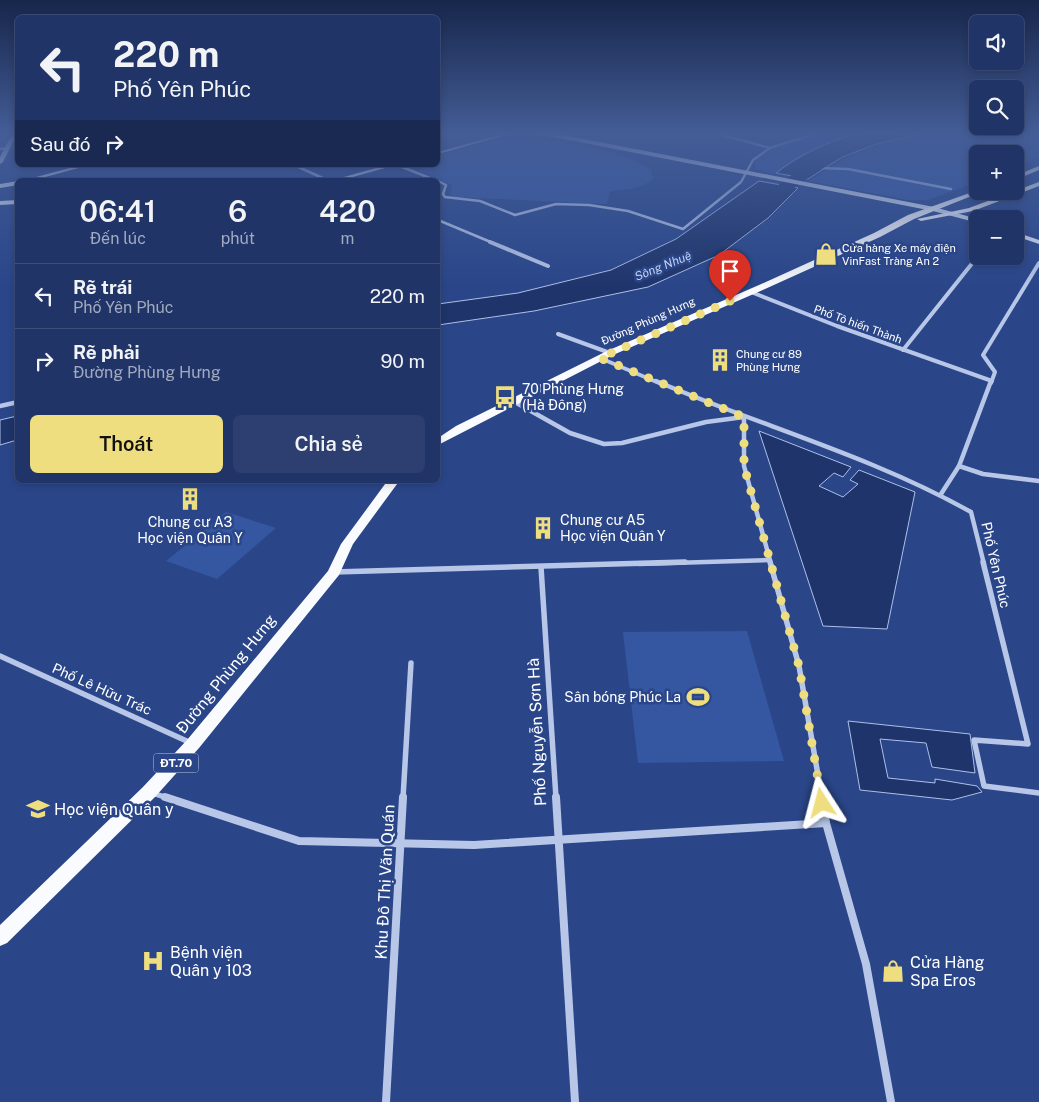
<!DOCTYPE html>
<html lang="vi">
<meta charset="utf-8">
<style>
:root{--surface:#203467;--page:#2d3f70;--text:#f1f3f6;--muted:#a2aac0;--line:#3d4f7b;--accent:#efde7f}
body{margin:0;font-family:"Public Sans",sans-serif;background:var(--page);color:var(--text);height:100vh;display:flex;flex-direction:column;font-size:19px;white-space:nowrap}
*{box-sizing:border-box;margin:0}
p{font-size:16px;color:var(--muted)}
.icon{flex:none;width:28px;height:28px;fill:none;stroke:currentColor;stroke-width:2;stroke-linecap:round;stroke-linejoin:round}
.map{position:relative;flex:1;overflow:hidden}
.panel{position:absolute;left:15px;top:178px;width:425px;height:305px;display:flex;flex-direction:column;background:var(--surface);border-radius:8px;box-shadow:0 2px 8px #0003,0 0 0 1px var(--line)}
.panel>*{flex:none}
.banner{position:absolute;left:15px;top:15px;width:425px;height:152px;border-radius:8px;box-shadow:0 2px 8px #0003,0 0 0 1px var(--line);background:#203467;color:var(--text);overflow:hidden}
.buttons{position:absolute;left:969px;top:15px;display:grid;gap:10px}
.buttons a{display:grid;place-items:center;width:55px;height:55px;border-radius:8px;background:var(--surface);box-shadow:0 2px 8px #0003,0 0 0 1px var(--line);font-size:25px}
.pin{position:absolute;display:grid;place-items:center;width:42px;height:42px;color:#fff;margin:-51px -21px;border-radius:50% 50% 50% 0;rotate:-45deg;box-shadow:0 0 5px #0007}
.pin .icon{rotate:45deg}
.me{position:absolute;width:55px;margin:-28px;rotate:351deg;stroke-linejoin:round;filter:drop-shadow(0 0 4px #0008)}
.turn{display:flex;align-items:center;gap:18px;height:105px;padding:0 15px;font-size:22px}
.turn .icon{width:65px;height:65px;stroke-width:2.5}
.turn b{display:block;font-size:35px;line-height:42px}
.then{display:flex;align-items:center;height:48px;padding:0 15px;background:#0003;gap:10px;font-size:19px}
.eta{display:flex;justify-content:space-evenly;align-items:center;height:85px;text-align:center}
.eta b{font-size:30px;font-weight:600;line-height:35px}
.button{display:flex;gap:10px;margin-top:auto;padding:10px 15px}
.button a{flex:1;height:58px;border-radius:8px;background:var(--accent);color:#111;font-size:20px;font-weight:600;line-height:58px;text-align:center}
.button a+a{background:var(--page);color:var(--text)}
ul{padding:0;list-style:none}
li{display:flex;align-items:center;gap:15px;height:65px;padding:0 15px;border-top:1px solid var(--line)}
li div{flex:1}
li b{display:block;font-size:19px}
li em{font-style:normal}
.map>svg:first-child{display:block}
.green{fill:#3556a0}
.water{fill:#1e346a;stroke:#adc0e9}
.lines{fill:none;stroke-linecap:round;stroke-linejoin:round}
.stream{stroke:#adc0e9;stroke-width:2.5}
.river{fill:#1e346a;fill-rule:evenodd}
.street-far4{stroke:#b8c7e8;stroke-width:2.5}
.street-far3{stroke:#b8c7e8;stroke-width:4}
.street-far2{stroke:#b8c7e8;stroke-width:4.5}
.street-far1{stroke:#b8c7e8;stroke-width:5.5}
.street{stroke:#b8c7e8;stroke-width:8}
.secondary{fill:#e1e8f8;fill-rule:evenodd}
.primary{fill:#fafbfe;fill-rule:evenodd}
.route{stroke:#efde7f;stroke-width:9;stroke-dasharray:0 16.2}
.labels{text-anchor:middle;dominant-baseline:central;stroke-width:5;stroke-linejoin:round;paint-order:stroke}
.far-poi-label{font-size:11px;fill:#fff;stroke:#2a4689;text-anchor:start}
.far-street-label{font-size:11px;fill:#fff;stroke:#2a4689}
.far-water-label{font-size:12px;font-style:italic;fill:#c3d1f0;stroke:#2a4689}
.shield{fill:#2a4689;stroke:#bfc8dc;stroke-width:1}
.shield-label{font-size:12px;font-weight:bold;fill:#fff}
.poi-label{font-size:14px;fill:#fff;stroke:#2a4689;text-anchor:start}
.street-label{font-size:14px;fill:#fff;stroke:#2a4689}
.near-street-label{font-size:16px;fill:#fff;stroke:#2a4689}
.near-poi-label{font-size:16px;fill:#fff;stroke:#2a4689;text-anchor:start}
</style>
<div class="map">
<svg width="1039" height="1102" viewBox="0 0 1039 1102">
<rect width="100%" height="100%" fill="#2a4689"/>
<g class="green">
<path d="M 817,134 L 858,134 L 817,149 L 773,174 L 756,169 L 754,161 L 773,149 Z"/>
<path d="M 923,134 L 1039,134 L 1039,157 L 1015,167 L 1015,154 L 978,154 L 977,182 L 928,200 L 908,200 L 809,181 L 848,157 L 883,144 Z"/>
<path d="M 506,137 C 544,139 622,148 651,170 L 653,178 C 644,189 623,190 610,191 L 607,204 L 455,197 L 450,194 L 452,185 L 419,171 L 422,165 L 438,165 L 438,155 Z"/>
<path d="M 226,512 L 276,528 L 217,579 L 166,561 Z"/>
<path d="M 747,631 L 784,761 L 638,763 L 623,632 Z"/>
</g>
<g class="water">
<path d="M 857,134 L 920,134 L 877,144 L 842,157 L 808,179 L 776,173 C 799,155 828,141 857,134 Z"/>
<path d="M 759,181 L 798,188 L 768,218 L 719,255 L 648,287 L 534,311 L 438,325 L 438,304 L 518,293 L 611,270 L 676,239 Z"/>
<path d="M 17,416 L 17,440 L 0,445 L 0,420 Z"/>
<path d="M 759,431 L 851,467 L 843,477 L 834,473 L 819,486 L 843,497 L 858,484 L 850,480 L 859,470 L 915,492 L 887,629 L 823,626 Z"/>
<path d="M 848,721 L 970,734 L 975,773 L 932,767 L 926,743 L 880,739 L 888,778 L 935,783 L 935,779 L 977,786 L 982,792 L 952,800 L 860,790 Z"/>
</g>
<g class="lines">
<path class="stream" d="M 819,168 L 848,169 L 951,189"/>
<path class="river" d="M 870,134 L 894,134 L 837,159 L 805,180 L 757,216 L 745,216 L 742,212 L 809,162 L 843,144 Z"/>
<g class="street-far4">
<path d="M 719,134 L 770,148"/>
<path d="M 0,149 L 9,148"/>
<path d="M 294,165 L 327,180"/>
<path d="M 397,165 L 435,180"/>
<path d="M 438,181 L 446,185 L 443,194 L 445,197 L 480,201 L 515,215 L 556,204 L 589,205 L 628,211 L 683,229 L 741,182 L 753,160 L 770,148 L 814,134"/>
<path d="M 438,220 L 493,243"/>
</g>
<g class="street-far3">
<path d="M 490,242 L 548,266"/>
<path d="M 751,292 L 837,326 L 992,381"/>
<path d="M 558,334 L 610,353"/>
<path d="M 903,350 L 978,256"/>
<path d="M 600,358 L 659,383"/>
<path d="M 991,383 L 995,372 L 983,355 L 1039,263"/>
</g>
<g class="street-far2">
<path d="M 656,381 C 761,426 871,456 971,512 L 984,564"/>
<path d="M 513,401 L 570,433 L 604,444 L 622,443 L 706,422 L 744,417 L 744,466 L 771,564"/>
<path d="M 0,406 L 18,402"/>
<path d="M 959,466 L 983,474 L 1039,481"/>
<path d="M 941,494 L 959,466 L 991,381"/>
<path d="M 639,564 L 770,560"/>
</g>
<g class="street-far1">
<path d="M 770,562 L 799,666 L 822,798"/>
<path d="M 983,562 L 1028,744 L 974,740 L 984,786 L 1039,793"/>
<path d="M 541,567 L 556,798"/>
<path d="M 334,572 L 685,562"/>
<path d="M 0,656 L 191,743"/>
<path d="M 152,793 L 168,798"/>
<path d="M 403,798 L 411,663"/>
</g>
<g class="street">
<path d="M 165,797 L 299,841 L 474,845 L 826,823"/>
<path d="M 556,797 L 575,1102"/>
<path d="M 822,797 L 826,823 L 866,964 L 891,1102"/>
<path d="M 386,1102 L 403,797"/>
</g>
<g class="secondary">
<path d="M 12,134 L 17,134 L 3,162 L 0,164 L 0,157 Z"/>
<path d="M 502,134 L 511,134 L 438,154 L 438,152 Z"/>
<path d="M 524,134 L 558,134 L 934,207 L 978,219 L 978,223 L 933,211 L 554,137 Z"/>
<path d="M 81,165 L 90,165 L 34,180 L 25,180 Z"/>
<path d="M 387,165 L 396,165 L 342,180 L 333,180 Z"/>
<path d="M 18,181 L 18,185 L 0,188 L 0,184 Z"/>
<path d="M 18,200 L 18,204 L 0,205 L 0,201 Z"/>
<path d="M 1015,232 L 1039,240 L 1039,244 L 1015,236 Z"/>
</g>
<g class="primary">
<path d="M 1039,166 L 1039,170 L 1015,180 L 1015,176 Z"/>
<path d="M 1039,182 L 1039,186 L 973,211 L 921,221 L 917,219 L 969,208 Z"/>
<path d="M 978,190 L 984,191 L 914,219 L 880,237 L 765,289 L 613,355 L 438,445 L 438,438 L 456,426 L 607,351 L 759,285 L 874,233 L 908,215 Z"/>
<path d="M 388,480 L 400,480 L 353,544 L 339,575 L 199,748 L 155,797 L 7,943 L 0,946 L 0,925 L 143,787 L 187,740 L 328,571 L 341,544 Z"/>
</g>
</g>
<linearGradient id="sky" x2="0" y2="1"><stop stop-color="#17264b"/><stop offset="0.46" stop-color="#445d97"/><stop offset="1" stop-color="#445d97" stop-opacity="0"/></linearGradient>
<rect width="1039" height="289" fill="url(#sky)"/>
<g class="lines">
<path class="route" d="M 730,301 L 600,358 L 744,417 L 744,466 L 799,666 L 822,803"/>
</g>
<defs>
<symbol id="shop-bare" viewBox="-9 -9 18 18"><path d="M-5-2.5h2.3a2.7 3.5 0 0 1 5.4 0H5L5.5 6h-11ZM-1.5-2.5h3a1.5 2.3 0 0 0-3 0Z" fill="#efde7f" stroke="#2a4689" stroke-width="2.5" paint-order="stroke"/></symbol>
<symbol id="building-bare" viewBox="-9 -9 18 18"><path d="M-4-6H4V6H1V3H-1V6H-4ZM-2.5-4.3h1.7v1.8h-1.7ZM.8-4.3h1.7v1.8H.8ZM-2.5-1h1.7V.8h-1.7ZM.8-1h1.7V.8H.8Z" fill="#efde7f" stroke="#2a4689" stroke-width="2.5" paint-order="stroke"/></symbol>
<symbol id="bus-bare" viewBox="-9 -9 18 18"><path d="M-5-6H5V4H4V6H2V4H-2V6H-4V4H-5ZM-3.5-4V0h7V-4ZM-3.5 1.2v1.5H-2V1.2ZM2 1.2v1.5H3.5V1.2Z" fill="#efde7f" stroke="#2a4689" stroke-width="2.5" paint-order="stroke"/></symbol>
<symbol id="stadium-bare" viewBox="-9 -9 18 18"><path d="M0-5a6.5 5 0 1 0 0 10a6.5 5 0 1 0 0-10ZM-3.5-1.8h7v3.6h-7Z" fill="#efde7f" stroke="#2a4689" stroke-width="2.5" paint-order="stroke"/></symbol>
<symbol id="university-bare" viewBox="-9 -9 18 18"><path d="M0-5L7-2L0 1L-7-2ZM-4 1L0 2.5L4 1V4Q0 6-4 4Z" fill="#efde7f" stroke="#2a4689" stroke-width="2.5" paint-order="stroke"/></symbol>
<symbol id="hospital-bare" viewBox="-9 -9 18 18"><path d="M-5-5h3v3.5h4V-5h3V5h-3V1.5h-4V5h-3Z" fill="#efde7f" stroke="#2a4689" stroke-width="2.5" paint-order="stroke"/></symbol>
</defs>
<g fill-rule="evenodd">
<use href="#shop-bare" x="810" y="238" width="32" height="32"/>
<use href="#building-bare" x="704" y="344" width="32" height="32"/>
<use href="#bus-bare" x="489" y="381" width="32" height="32"/>
<use href="#building-bare" x="174" y="483" width="32" height="32"/>
<use href="#building-bare" x="527" y="512" width="32" height="32"/>
<use href="#stadium-bare" x="682" y="681" width="32" height="32"/>
<use href="#university-bare" x="22" y="793" width="32" height="32"/>
<use href="#hospital-bare" x="137" y="945" width="32" height="32"/>
<use href="#shop-bare" x="877" y="955" width="32" height="32"/>
</g>
<g class="labels">
<g class="far-poi-label">
<text x="842" y="248">Cửa hàng Xe máy điện<tspan x="842" dy="13">VinFast Tràng An 2</tspan></text>
<text x="736" y="354">Chung cư 89<tspan x="736" dy="13">Phùng Hưng</tspan></text>
</g>
<g class="far-street-label">
<text transform="translate(648 321) rotate(-24)">Đường Phùng Hưng</text>
<text transform="translate(858 324) rotate(20)">Phố Tô hiến Thành</text>
</g>
<g class="far-water-label">
<text transform="translate(663 266) rotate(-22)">Sông Nhuệ</text>
</g>
<rect class="shield" x="153.5" y="753.5" width="45" height="19" rx="4"/>
<g class="shield-label">
<text x="176" y="763">ĐT.70</text>
</g>
<g class="poi-label">
<text x="522" y="389">70 Phùng Hưng<tspan x="522" dy="16">(Hà Đông)</tspan></text>
<text x="560" y="520">Chung cư A5<tspan x="560" dy="16">Học viện Quân Y</tspan></text>
<text x="190" y="522" text-anchor="middle">Chung cư A3<tspan x="190" dy="16">Học viện Quân Y</tspan></text>
<text x="681" y="697" text-anchor="end">Sân bóng Phúc La</text>
</g>
<g class="street-label">
<text transform="translate(996 565) rotate(77)">Phố Yên Phúc</text>
<text transform="translate(102 689) rotate(24)">Phố Lê Hữu Trác</text>
</g>
<g class="near-street-label">
<text transform="translate(226 674) rotate(-51)">Đường Phùng Hưng</text>
<text transform="translate(537 732) rotate(-93)">Phố Nguyễn Sơn Hà</text>
<text transform="translate(385 882) rotate(-87)">Khu Đô Thị Văn Quán</text>
</g>
<g class="near-poi-label">
<text x="54" y="809">Học viện Quân y</text>
<text x="170" y="952">Bệnh viện<tspan x="170" dy="18">Quân y 103</tspan></text>
<text x="910" y="962">Cửa Hàng<tspan x="910" dy="18">Spa Eros</tspan></text>
</g>
</g>
</svg>
<div class="buttons">
<a><svg class="icon" aria-label="sound" viewBox="0 0 24 24"><path d="M4 9h4l5-4v14l-5-4H4zM17 9q2 3 0 6"/></svg></a>
<a><svg class="icon" aria-label="search" viewBox="0 0 24 24"><circle cx="10" cy="10" r="6"/><path d="M15 15l6 6"/></svg></a>
<a>+</a>
<a>−</a>
</div>
<div class="pin" style="left:730px;top:301px;background:#d93025"><svg class="icon" aria-label="arrive" viewBox="0 0 24 24"><path d="M6 21V4h12l-3 4 3 4H6"/></svg></div>
<svg class="me" style="left:822px;top:803px" viewBox="-20 -20 40 40"><path d="M0-17L14 15 0 8-14 15z" fill="#efde7f" stroke="#fff" stroke-width="4"/></svg>
<div class="banner">
<div class="turn"><svg class="icon" aria-label="left" viewBox="0 0 24 24"><path d="M17 20v-9H6M10 6l-5 5 5 5"/></svg><div><b>220 m</b>Phố Yên Phúc</div></div>
<div class="then">Sau đó<svg class="icon" aria-label="right" viewBox="0 0 24 24"><path d="M7 20v-9h11M14 6l5 5-5 5"/></svg></div>
</div>
<section class="panel">
<div class="eta">
<div><b>06:41</b><p>Đến lúc</p></div>
<div><b>6</b><p>phút</p></div>
<div><b>420</b><p>m</p></div>
</div>
<ul>
<li><svg class="icon" aria-label="left" viewBox="0 0 24 24"><path d="M17 20v-9H6M10 6l-5 5 5 5"/></svg><div><b>Rẽ trái</b><p>Phố Yên Phúc</p></div><em>220 m</em></li>
<li><svg class="icon" aria-label="right" viewBox="0 0 24 24"><path d="M7 20v-9h11M14 6l5 5-5 5"/></svg><div><b>Rẽ phải</b><p>Đường Phùng Hưng</p></div><em>90 m</em></li>
</ul>
<div class="button"><a>Thoát</a><a>Chia sẻ</a></div>
</section>
</div>
